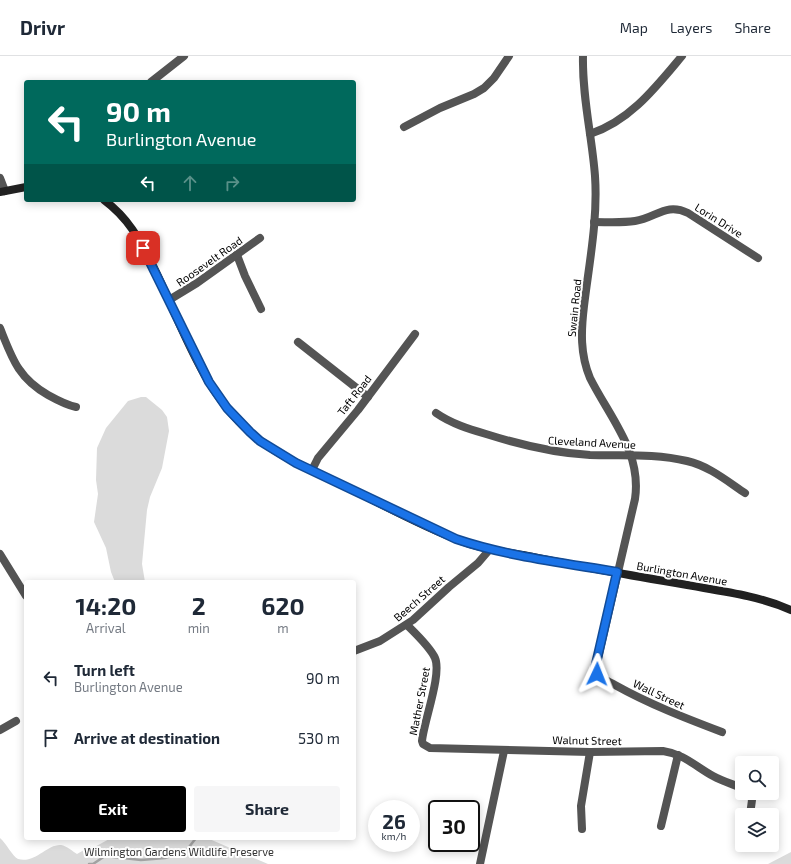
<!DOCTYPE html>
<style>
:root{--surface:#fff;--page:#f6f6f7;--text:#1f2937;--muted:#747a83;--line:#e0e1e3;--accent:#000}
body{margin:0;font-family:"Exo 2",sans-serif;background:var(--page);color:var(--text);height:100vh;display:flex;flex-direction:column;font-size:15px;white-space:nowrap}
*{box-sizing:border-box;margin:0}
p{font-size:13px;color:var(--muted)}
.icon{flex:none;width:22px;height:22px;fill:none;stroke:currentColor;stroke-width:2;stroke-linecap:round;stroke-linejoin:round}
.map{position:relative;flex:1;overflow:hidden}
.details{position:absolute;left:24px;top:524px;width:332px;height:260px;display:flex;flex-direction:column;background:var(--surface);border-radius:4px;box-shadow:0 2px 10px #0003}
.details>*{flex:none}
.guide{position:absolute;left:24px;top:24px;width:332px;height:122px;border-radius:4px;box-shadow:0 2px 10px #0003;background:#00695c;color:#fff;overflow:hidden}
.fabs{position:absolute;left:735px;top:700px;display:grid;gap:8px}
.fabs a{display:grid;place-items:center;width:44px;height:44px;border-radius:4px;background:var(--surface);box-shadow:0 2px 10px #0003;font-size:20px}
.speed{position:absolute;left:368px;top:744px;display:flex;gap:8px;font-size:20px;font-weight:700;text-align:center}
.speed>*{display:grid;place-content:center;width:52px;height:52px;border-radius:50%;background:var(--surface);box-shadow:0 2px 10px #0003;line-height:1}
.speed small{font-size:10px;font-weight:400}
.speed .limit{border:2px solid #111;border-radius:6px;background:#fff;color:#111}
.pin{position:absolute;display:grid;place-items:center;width:34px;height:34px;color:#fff;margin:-17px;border-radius:8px;box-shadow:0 2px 6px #0006}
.me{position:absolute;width:44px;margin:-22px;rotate:2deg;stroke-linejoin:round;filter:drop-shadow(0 0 3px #0008)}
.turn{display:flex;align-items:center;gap:14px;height:84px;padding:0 16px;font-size:18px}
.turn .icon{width:52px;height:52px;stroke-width:2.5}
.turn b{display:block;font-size:28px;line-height:34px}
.lanes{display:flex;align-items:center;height:38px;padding:0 16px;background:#0003;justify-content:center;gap:20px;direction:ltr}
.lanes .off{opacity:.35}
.eta{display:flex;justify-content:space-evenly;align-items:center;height:68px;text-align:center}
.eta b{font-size:24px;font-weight:700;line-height:28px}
.button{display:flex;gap:8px;margin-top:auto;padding:8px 16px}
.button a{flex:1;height:46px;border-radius:4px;background:var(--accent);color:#fff;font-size:16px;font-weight:700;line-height:46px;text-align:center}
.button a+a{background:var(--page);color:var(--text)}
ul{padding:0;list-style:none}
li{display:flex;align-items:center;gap:12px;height:60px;padding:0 16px}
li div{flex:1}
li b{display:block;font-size:15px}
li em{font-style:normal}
header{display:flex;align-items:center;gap:24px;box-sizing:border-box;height:56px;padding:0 20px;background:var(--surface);border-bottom:1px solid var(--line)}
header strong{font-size:19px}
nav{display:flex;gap:22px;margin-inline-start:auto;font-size:14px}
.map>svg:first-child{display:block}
.green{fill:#dbdbdb}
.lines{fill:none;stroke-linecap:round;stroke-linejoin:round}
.stream{stroke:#a2a2a2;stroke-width:2.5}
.street{stroke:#545454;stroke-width:8}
.secondary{stroke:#212121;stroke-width:8}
.route-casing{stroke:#114b97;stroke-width:10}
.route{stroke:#1a73e8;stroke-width:7}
.labels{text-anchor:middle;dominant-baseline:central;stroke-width:4;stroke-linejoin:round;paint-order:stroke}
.street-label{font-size:11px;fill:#000;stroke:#fff}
.park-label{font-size:11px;fill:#323232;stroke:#fff}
</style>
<header>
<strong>Drivr</strong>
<nav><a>Map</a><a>Layers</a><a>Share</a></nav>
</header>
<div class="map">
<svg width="791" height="808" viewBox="0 0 791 808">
<rect width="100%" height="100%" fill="#fff"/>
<g class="green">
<path d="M 141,341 L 146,341 L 162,354 L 167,361 L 169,375 L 162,412 L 150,441 L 147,454 L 142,508 L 145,526 L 115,526 L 111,516 L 106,492 L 94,466 L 98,438 L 96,424 L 97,392 L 106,372 L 128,345 Z"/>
<path d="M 0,782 C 7,788 12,800 18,803 C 35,808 47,788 61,789 C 67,790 72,795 77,798 L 91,790 L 91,793 L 111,782 L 207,782 L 268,808 L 0,808 Z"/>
<path d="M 791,796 L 791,808 L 768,808 Z"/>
</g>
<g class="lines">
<path class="stream" d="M 89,808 L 93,808 L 105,800 L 141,804 L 165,802 L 186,795 L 196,782"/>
<g class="street">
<path d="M 583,0 C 582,41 592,80 595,120 C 598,164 589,208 584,250 C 581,275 580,298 590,322 C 610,362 642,396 635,443 L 595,615 C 599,622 608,625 615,629 C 649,648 685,662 722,676"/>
<path d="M 151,26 L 184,0"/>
<path d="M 404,71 L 440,52 L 474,38 L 484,32 L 494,22 L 509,0"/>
<path d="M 590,78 C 630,65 656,31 682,0"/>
<path d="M 0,122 L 5,135"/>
<path d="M 594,166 C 608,166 622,167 635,165 C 656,162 666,146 688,157 L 758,202"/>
<path d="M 237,199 L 245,220 L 261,253"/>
<path d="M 169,244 L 197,227 L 260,182"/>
<path d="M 0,272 C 12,302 18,322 48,339 C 57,344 66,349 76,351"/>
<path d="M 298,286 L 368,341"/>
<path d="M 436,357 C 452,368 469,373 486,378 C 521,389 554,397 590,399 C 622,400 655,397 687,405 C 709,410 727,425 745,437"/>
<path d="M 312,414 L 318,402 L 358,354 L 415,278"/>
<path d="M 0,498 L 26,540"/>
<path d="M 407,569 C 416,578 430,591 435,602 C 442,618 424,665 422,685 L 423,688 L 430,692 L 590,696 L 663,695 C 684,698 695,710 713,720 C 722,725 732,728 742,732"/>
<path d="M 354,595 L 380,585 L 413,564 L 449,531 L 478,507 L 490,493"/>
<path d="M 0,674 L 16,665"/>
<path d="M 749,737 L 752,744 L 750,759"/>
<path d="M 661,770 L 678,699"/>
<path d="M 582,773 L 581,750 L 590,696"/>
<path d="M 480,808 L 504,695"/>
</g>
<g class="secondary">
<path d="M 0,136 L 26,131"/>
<path d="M 104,144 C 131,164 141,187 156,216 C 184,275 206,345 261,385 C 287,405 319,417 348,432 C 384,449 419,469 456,483 C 477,492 500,495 523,499 C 556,506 590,512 624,518 C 651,523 677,527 704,532 C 734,537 764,542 791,554"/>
</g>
</g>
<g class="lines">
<defs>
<path id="route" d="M 143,192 L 209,326 L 227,352 L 250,376 L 260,385 L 296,407 L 456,483 C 506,500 564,507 617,516 L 595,612 L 595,615 L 597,618"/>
</defs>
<use href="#route" class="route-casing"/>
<use href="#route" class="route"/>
</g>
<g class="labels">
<g class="street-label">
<text transform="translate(719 164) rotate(32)">Lorin Drive</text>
<text transform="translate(209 205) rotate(-35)">Roosevelt Road</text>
<text transform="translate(574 252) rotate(-84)">Swain Road</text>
<text transform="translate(354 339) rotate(-52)">Taft Road</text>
<text transform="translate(592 386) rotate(3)">Cleveland Avenue</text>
<text transform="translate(682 517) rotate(10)">Burlington Avenue</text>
<text transform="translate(419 542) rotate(-41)">Beech Street</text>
<text transform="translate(659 638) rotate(25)">Wall Street</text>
<text transform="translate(419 645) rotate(-79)">Mather Street</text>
<text transform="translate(587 684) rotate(1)">Walnut Street</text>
</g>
<g class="park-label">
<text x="179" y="795">Wilmington Gardens Wildlife Preserve</text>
</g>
</g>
</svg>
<div class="fabs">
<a><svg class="icon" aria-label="search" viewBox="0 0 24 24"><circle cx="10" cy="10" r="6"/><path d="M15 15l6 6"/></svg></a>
<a><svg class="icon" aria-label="layers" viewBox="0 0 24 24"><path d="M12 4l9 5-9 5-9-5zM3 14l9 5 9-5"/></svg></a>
</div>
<div class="speed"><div>26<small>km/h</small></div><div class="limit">30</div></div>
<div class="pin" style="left:143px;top:192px;background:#d93025"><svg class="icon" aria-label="arrive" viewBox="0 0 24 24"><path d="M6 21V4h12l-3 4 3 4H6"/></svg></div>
<svg class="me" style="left:597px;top:618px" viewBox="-20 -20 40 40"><path d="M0-17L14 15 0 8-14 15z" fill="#1a73e8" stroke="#fff" stroke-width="4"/></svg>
<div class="guide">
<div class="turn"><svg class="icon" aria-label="left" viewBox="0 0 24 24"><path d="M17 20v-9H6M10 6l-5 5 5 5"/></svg><div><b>90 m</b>Burlington Avenue</div></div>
<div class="lanes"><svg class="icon" aria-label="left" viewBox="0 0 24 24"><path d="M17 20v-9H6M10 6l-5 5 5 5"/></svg><svg class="icon off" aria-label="ahead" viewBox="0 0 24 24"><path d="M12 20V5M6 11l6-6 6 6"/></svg><svg class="icon off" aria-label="right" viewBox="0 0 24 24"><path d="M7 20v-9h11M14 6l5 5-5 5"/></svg></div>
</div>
<section class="details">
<div class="eta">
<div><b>14:20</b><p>Arrival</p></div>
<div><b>2</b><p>min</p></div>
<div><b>620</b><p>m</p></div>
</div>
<ul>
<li><svg class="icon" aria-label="left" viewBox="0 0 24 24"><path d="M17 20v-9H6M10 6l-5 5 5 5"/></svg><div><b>Turn left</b><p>Burlington Avenue</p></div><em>90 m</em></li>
<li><svg class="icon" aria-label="arrive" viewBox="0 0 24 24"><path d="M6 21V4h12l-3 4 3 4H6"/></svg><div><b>Arrive at destination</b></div><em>530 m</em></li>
</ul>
<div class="button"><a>Exit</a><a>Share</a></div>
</section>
</div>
